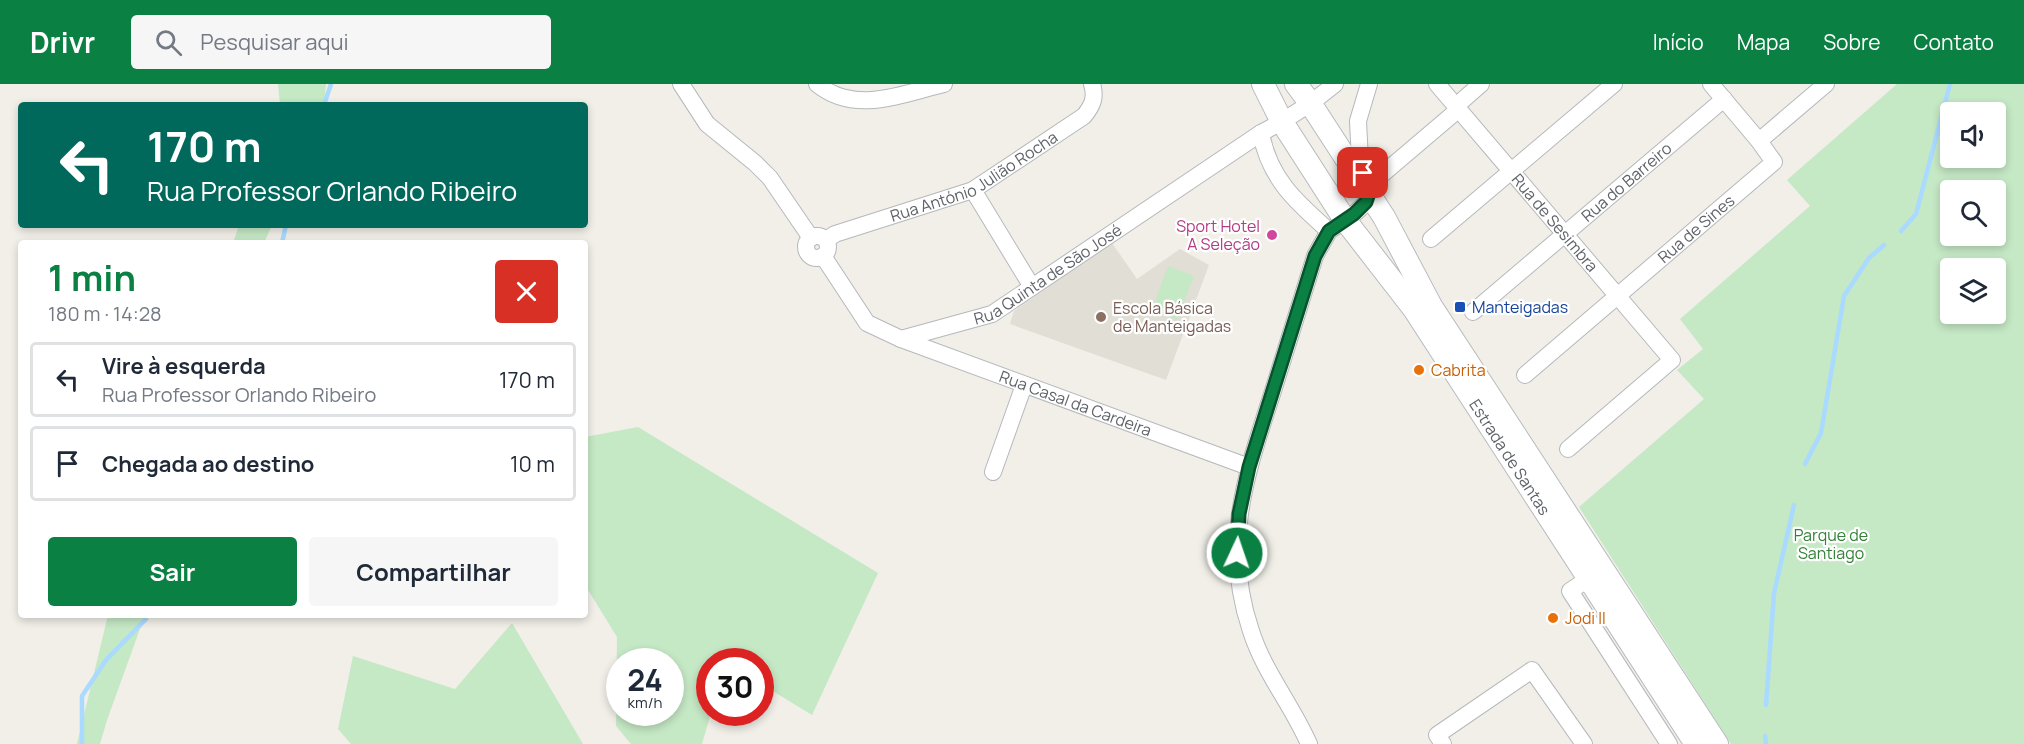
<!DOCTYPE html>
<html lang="pt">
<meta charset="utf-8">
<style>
:root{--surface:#fff;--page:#f6f6f7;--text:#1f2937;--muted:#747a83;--line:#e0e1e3;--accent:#0b8043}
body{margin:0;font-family:Manrope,sans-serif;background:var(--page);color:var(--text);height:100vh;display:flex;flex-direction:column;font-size:22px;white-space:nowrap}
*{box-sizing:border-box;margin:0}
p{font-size:20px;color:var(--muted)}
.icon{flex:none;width:33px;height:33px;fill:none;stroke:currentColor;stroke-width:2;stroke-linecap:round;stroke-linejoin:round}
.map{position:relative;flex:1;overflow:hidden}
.details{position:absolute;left:18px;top:156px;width:570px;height:378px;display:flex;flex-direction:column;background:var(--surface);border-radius:6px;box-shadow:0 3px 9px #0003}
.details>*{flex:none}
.banner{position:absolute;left:18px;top:18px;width:570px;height:126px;border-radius:6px;box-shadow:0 3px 9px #0003;background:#00695c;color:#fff;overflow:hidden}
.controls{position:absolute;left:1940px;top:18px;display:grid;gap:12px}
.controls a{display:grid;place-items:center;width:66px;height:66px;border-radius:6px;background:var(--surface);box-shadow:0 3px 9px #0003;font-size:30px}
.speed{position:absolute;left:606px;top:564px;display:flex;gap:12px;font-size:30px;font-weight:700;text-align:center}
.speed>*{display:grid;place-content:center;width:78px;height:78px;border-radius:50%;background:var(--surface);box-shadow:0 3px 9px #0003;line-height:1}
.speed small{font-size:15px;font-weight:400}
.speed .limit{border:9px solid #d22;background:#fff;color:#111}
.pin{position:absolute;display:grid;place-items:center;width:51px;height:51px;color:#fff;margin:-26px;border-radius:12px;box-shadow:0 3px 9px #0006}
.me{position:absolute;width:66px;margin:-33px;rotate:3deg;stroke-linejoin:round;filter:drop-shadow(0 0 4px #0008)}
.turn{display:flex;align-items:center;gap:21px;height:126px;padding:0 30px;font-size:27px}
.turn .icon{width:78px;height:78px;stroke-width:2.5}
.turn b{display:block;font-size:42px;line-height:51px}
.round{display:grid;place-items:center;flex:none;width:63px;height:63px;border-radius:6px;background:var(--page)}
.headline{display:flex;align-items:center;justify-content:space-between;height:102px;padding:0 30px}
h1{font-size:36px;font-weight:700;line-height:45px;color:var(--accent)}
.cta{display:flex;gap:12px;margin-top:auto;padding:12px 30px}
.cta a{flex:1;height:69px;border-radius:6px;background:var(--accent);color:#fff;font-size:24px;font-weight:700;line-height:69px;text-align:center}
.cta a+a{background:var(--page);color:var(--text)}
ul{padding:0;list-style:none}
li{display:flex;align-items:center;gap:18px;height:75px;margin:0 12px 9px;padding:0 18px;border:3px solid var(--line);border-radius:6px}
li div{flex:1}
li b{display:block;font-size:22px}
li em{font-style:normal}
header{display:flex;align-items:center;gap:36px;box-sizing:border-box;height:84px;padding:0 30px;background:var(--accent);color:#fff}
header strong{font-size:28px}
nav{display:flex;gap:33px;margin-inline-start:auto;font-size:21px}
.search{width:420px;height:54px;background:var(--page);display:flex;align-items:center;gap:15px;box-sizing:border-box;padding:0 21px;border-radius:6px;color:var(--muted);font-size:22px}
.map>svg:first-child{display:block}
.education{fill:#e1ded6}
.green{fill:#c5e8c5;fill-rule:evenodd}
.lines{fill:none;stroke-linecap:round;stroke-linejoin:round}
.stream{stroke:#aadaff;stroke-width:4.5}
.minor-casing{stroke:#b5b8bc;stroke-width:18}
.secondary-casing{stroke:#b6babf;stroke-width:24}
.minor{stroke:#fff;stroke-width:16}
.secondary{stroke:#fff;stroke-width:22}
.route-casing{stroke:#07532c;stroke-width:15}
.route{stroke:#0b8043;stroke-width:10}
.hotel-dot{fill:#d1479c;stroke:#fff;stroke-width:2}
.transit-dot{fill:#1a4fb4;stroke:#fff;stroke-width:2}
.education-dot{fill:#8d6e63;stroke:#fff;stroke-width:2}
.food-dot{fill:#e8710a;stroke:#fff;stroke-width:2}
.labels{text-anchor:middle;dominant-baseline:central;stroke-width:4.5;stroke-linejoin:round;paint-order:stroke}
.street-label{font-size:16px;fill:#5f6368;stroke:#fff}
.hotel-label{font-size:16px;fill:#b23c85;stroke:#fff;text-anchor:end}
.transit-label{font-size:16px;fill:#164399;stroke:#fff;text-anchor:start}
.education-label{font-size:16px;fill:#785e54;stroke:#fff;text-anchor:start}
.food-label{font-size:16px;fill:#c56008;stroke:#fff;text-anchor:start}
.park-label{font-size:16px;fill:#348238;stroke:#fff}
</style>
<header>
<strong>Drivr</strong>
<div class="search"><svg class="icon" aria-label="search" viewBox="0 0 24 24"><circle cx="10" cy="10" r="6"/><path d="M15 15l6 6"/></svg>Pesquisar aqui</div>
<nav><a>Início</a><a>Mapa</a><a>Sobre</a><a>Contato</a></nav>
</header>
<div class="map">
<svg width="2024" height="660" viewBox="0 0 2024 660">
<rect width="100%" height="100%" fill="#f1efe8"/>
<path class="education" d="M 1112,159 L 1137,195 L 1180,165 L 1209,181 L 1166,296 L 1010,240 L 1014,227 Z"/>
<g class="green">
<path d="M 278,0 L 326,0 L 324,21 L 280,21 Z"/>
<path d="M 1897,0 L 2024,0 L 2024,660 L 1731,660 L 1579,423 L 1704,315 L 1677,286 L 1703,265 L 1680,235 L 1810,122 L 1787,96 ZM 1995,28 L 1995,74 L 1950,74 L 1950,28 ZM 1995,106 L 1995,152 L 1950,152 L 1950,106 ZM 1995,184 L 1995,230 L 1950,230 L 1950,184 Z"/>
<path d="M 239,141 L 272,141 L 264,159 L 233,159 Z"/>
<path d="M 1168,182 L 1194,192 L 1177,236 L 1152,226 Z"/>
<path d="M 638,343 L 878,489 L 812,631 L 761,600 L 760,578 L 710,578 L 711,629 L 702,660 L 631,660 L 616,642 L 617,553 L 585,501 L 585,353 ZM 620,578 L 670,578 L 670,628 L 620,628 Z"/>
<path d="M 108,531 L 145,531 L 107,636 L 100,660 L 77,660 Z"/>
<path d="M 512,539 L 583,660 L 351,660 L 338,645 L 353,572 L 455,605 Z"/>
</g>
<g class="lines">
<g class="stream">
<path d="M 324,21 L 331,0"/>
<path d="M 1901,147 L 1916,130 L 1950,0"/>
<path d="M 282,159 L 286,141"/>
<path d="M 1805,380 L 1821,349 L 1844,212 L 1869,174 L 1884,161"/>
<path d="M 1766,621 L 1774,509 L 1794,421"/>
<path d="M 1765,652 L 1766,660"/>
<path d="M 82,660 L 82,612 L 106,576 L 146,535 L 143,531"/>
</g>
<defs>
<g id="minor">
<path d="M 681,0 L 707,40 L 755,79 L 770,94 L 811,154"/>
<path d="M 817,0 C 855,31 901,10 944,0"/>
<path id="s1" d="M 1437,0 L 1672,276 L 1568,365"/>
<path d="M 1456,22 L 1481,0"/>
<path d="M 1261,49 C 1269,94 1296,118 1329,147"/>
<path d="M 1759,57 L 1826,0"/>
<path d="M 1379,93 L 1459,25"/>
<path d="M 973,106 L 1032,203"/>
<circle cx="817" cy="163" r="11"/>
<path d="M 1431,155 L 1614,0"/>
<path id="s2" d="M 826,156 L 835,150 L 973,106 L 1084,32 C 1093,21 1096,13 1092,0"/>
<path id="s3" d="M 823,172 L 867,239 L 901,255 L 992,230 L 1261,49 C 1288,35 1312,19 1335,0"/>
<path id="s4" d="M 1473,228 L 1724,15"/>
<path id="s5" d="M 901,255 L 1249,383"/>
<path id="s6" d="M 1525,291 L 1774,78 L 1759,57 L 1711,0"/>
<path d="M 993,388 L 1024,301"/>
<path d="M 1588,495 L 1570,507 L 1669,660"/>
<path d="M 1309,660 C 1292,621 1264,588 1251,547 C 1221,459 1246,391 1273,307 C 1287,262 1301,217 1315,172 L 1329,147 L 1354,130 L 1366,119 L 1369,109 L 1360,77 L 1358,37 L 1369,0"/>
<path d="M 1443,660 L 1437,651 L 1532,586 L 1584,660"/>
</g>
<g id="secondary">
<path id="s7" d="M 1263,0 L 1282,38 L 1345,136 L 1414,225 L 1696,660"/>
<path d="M 1296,0 L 1310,19 L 1384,133 L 1431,222 L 1717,660"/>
</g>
</defs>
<use href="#minor" class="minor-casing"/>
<use href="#secondary" class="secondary-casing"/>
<use href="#minor" class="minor"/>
<use href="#secondary" class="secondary"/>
</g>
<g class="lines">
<defs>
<path id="route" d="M 1237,469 L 1239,430 L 1249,383 L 1315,172 L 1329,147 L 1354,130 L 1366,118 L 1369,109 L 1363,89"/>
</defs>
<use href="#route" class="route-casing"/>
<use href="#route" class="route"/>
</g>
<circle class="hotel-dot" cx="1272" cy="151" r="6"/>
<rect class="transit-dot" x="1454" y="217" width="12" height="12" rx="3"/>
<circle class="education-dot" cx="1101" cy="233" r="6"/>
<g class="food-dot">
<circle cx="1419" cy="286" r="6"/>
<circle cx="1553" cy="534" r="6"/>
</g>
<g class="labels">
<g class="street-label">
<text stroke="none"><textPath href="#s2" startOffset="162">Rua António Julião Rocha</textPath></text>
<text stroke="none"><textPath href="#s4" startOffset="201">Rua do Barreiro</textPath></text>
<text stroke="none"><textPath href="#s1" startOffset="182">Rua de Sesimbra</textPath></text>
<text stroke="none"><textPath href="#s6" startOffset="225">Rua de Sines</textPath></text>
<text stroke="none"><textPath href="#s3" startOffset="280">Rua Quinta de São José</textPath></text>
<text stroke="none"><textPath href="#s5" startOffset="186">Rua Casal da Cardeira</textPath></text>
<text stroke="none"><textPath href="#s7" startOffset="448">Estrada de Santas</textPath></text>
</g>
<g class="hotel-label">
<text x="1260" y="142">Sport Hotel<tspan x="1260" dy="18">A Seleção</tspan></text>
</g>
<g class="transit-label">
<text x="1472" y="223">Manteigadas</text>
</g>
<g class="education-label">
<text x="1113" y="224">Escola Básica<tspan x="1113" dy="18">de Manteigadas</tspan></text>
</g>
<g class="food-label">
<text x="1431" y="286">Cabrita</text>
<text x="1565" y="534">Jodi II</text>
</g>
<g class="park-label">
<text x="1831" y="451">Parque de<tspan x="1831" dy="18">Santiago</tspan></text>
</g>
</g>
</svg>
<div class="controls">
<a><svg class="icon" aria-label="sound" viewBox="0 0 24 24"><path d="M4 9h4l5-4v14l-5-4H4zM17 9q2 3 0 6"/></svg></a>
<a><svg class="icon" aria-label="search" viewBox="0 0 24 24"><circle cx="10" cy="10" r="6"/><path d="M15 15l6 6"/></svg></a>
<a><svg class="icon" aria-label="layers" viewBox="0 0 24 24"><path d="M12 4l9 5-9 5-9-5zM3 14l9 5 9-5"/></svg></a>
</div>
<div class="speed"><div>24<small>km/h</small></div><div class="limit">30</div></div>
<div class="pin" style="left:1363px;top:89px;background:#d93025"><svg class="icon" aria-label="arrive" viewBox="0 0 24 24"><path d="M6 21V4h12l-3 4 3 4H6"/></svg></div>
<svg class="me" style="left:1237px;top:469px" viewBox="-20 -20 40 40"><circle r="17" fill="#0b8043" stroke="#fff" stroke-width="3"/><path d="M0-11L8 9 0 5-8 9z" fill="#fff"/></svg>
<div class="banner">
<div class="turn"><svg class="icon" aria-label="left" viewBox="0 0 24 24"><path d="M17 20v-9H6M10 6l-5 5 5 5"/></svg><div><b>170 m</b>Rua Professor Orlando Ribeiro</div></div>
</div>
<section class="details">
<div class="headline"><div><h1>1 min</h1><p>180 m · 14:28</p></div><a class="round" style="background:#d93025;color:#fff"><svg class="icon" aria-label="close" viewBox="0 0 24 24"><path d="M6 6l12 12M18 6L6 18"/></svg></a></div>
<ul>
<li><svg class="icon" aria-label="left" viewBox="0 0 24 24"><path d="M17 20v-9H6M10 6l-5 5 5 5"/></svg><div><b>Vire à esquerda</b><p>Rua Professor Orlando Ribeiro</p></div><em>170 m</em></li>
<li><svg class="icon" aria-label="arrive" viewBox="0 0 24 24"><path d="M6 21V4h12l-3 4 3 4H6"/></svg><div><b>Chegada ao destino</b></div><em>10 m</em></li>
</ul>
<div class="cta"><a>Sair</a><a>Compartilhar</a></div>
</section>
</div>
